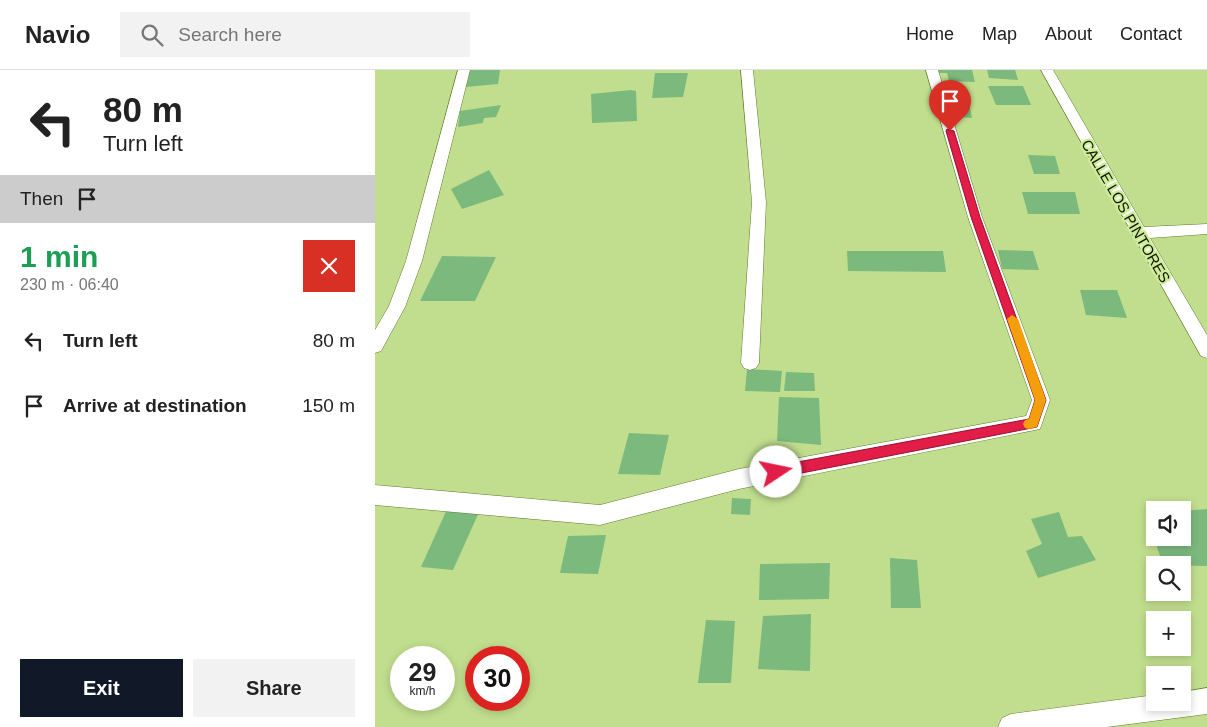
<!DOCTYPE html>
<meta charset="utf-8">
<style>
:root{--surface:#fff;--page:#f2f2f2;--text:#222;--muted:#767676;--line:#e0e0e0;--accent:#111827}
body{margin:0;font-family:Arial,sans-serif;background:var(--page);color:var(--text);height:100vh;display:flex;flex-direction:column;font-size:19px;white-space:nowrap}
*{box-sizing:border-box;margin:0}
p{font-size:16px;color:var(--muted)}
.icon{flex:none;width:28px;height:28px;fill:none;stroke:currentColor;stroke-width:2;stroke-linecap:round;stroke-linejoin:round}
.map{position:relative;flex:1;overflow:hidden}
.side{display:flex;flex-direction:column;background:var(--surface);width:375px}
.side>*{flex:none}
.guide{background:#fff;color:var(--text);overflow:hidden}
.fabs{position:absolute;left:771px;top:431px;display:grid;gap:10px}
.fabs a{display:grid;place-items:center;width:45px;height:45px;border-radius:0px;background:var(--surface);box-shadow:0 2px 8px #0003;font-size:25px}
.speed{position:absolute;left:15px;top:576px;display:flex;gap:10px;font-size:25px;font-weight:700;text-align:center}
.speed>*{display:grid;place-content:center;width:65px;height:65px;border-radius:50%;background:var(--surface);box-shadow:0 2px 8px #0003;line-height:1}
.speed small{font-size:12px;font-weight:400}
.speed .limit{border:8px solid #d22;background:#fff;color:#111}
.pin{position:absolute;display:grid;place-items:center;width:42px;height:42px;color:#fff;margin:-51px -21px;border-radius:50% 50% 50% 0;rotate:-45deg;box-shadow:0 0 5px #0007}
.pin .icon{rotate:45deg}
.me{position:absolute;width:55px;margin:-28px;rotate:79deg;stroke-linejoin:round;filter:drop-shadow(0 0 4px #0008)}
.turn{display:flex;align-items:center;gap:18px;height:105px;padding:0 20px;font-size:22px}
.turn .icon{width:65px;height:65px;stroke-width:2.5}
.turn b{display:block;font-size:35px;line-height:42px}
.then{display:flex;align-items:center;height:48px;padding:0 20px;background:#0003;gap:10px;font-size:19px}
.round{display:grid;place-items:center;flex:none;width:52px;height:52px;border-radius:0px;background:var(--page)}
.summary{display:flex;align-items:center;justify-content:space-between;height:85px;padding:0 20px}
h1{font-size:30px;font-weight:600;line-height:38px;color:#1e9e55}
.primary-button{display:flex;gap:10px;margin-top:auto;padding:10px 20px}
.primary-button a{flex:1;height:58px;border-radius:0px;background:var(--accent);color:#fff;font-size:20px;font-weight:600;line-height:58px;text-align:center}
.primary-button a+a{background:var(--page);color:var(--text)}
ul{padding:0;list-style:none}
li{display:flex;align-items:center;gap:15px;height:65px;padding:0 20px}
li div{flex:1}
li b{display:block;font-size:19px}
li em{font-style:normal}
header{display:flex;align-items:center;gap:30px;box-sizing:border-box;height:70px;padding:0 25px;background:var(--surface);border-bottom:1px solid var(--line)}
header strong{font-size:24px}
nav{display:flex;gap:28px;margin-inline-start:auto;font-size:18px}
.search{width:350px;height:45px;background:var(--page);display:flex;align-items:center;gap:12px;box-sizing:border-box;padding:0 18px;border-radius:0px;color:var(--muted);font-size:19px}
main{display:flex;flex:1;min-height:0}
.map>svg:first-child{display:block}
.building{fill:#7cb97d}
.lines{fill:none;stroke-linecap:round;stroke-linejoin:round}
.street-casing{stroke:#617a2c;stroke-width:1}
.street{fill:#fff;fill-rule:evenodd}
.route{fill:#e11d48;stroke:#92132f}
.slow{fill:#f59e0b}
.labels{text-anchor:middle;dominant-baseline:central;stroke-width:4.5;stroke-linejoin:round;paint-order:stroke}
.far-street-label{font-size:15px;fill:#0e1700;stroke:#ceec9b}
</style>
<header>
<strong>Navio</strong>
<div class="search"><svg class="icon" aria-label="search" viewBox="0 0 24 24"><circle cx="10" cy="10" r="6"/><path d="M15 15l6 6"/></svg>Search here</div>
<nav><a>Home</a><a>Map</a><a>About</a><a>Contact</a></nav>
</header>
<main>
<section class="side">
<div class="guide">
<div class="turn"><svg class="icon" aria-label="left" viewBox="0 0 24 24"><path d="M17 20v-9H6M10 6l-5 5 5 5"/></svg><div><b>80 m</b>Turn left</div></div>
<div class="then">Then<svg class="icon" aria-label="arrive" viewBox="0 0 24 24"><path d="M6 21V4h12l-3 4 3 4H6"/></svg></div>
</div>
<div class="summary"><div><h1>1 min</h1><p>230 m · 06:40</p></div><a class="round" style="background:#d93025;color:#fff"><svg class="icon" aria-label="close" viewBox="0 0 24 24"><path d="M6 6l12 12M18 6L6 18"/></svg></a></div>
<ul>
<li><svg class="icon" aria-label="left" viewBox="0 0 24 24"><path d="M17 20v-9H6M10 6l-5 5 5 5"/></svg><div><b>Turn left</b></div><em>80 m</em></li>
<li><svg class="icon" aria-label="arrive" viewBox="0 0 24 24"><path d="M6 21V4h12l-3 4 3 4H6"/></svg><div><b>Arrive at destination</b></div><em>150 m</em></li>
</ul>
<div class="primary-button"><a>Exit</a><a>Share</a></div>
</section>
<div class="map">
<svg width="832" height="657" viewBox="0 0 832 657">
<rect width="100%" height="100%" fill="#c1de8e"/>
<g class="building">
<path d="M 95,0 L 125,0 L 123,14 L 91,17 Z"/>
<path d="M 561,0 L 597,0 L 600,12 L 574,11 L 572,3 L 562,3 Z"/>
<path d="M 612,0 L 640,0 L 643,10 L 614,8 Z"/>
<path d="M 280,3 L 313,3 L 308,27 L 277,28 Z"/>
<path d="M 613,16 L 648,16 L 656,35 L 621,35 Z"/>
<path d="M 256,20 L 261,21 L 262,51 L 217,53 L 216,24 Z"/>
<path d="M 565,22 L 592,23 L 597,48 L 572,46 Z"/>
<path d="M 126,35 L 121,47 L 109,48 L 108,53 L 83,57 L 85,41 Z"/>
<path d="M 653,85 L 680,86 L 685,104 L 659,104 Z"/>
<path d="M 114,100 L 129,125 L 87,139 L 76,119 Z"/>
<path d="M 647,122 L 700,122 L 705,144 L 653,144 Z"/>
<path d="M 623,180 L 658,181 L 664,200 L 627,199 Z"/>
<path d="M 472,181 L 568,181 L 571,202 L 473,201 Z"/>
<path d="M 67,186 L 121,187 L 100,231 L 45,231 Z"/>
<path d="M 705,220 L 742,220 L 752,248 L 711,245 Z"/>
<path d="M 372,299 L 407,301 L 405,322 L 370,321 Z"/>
<path d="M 411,302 L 439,303 L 440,321 L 409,321 Z"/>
<path d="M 404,327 L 444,328 L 446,375 L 402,371 Z"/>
<path d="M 254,363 L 294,365 L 285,405 L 243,404 Z"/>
<path d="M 357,428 L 376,429 L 375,445 L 356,444 Z"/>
<path d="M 73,437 L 105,440 L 78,500 L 46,497 Z"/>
<path d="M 832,439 L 832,496 L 788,495 L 771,444 L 780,443 L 780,468 L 808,468 L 808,441 Z"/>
<path d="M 684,442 L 693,467 L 707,466 L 721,490 L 663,508 L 651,481 L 667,474 L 656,449 Z"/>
<path d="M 231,465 L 223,504 L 185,503 L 193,466 Z"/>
<path d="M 515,488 L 542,490 L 546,538 L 516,538 Z"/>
<path d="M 455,493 L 454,529 L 384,530 L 385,494 Z"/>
<path d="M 436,544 L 435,601 L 383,599 L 388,546 Z"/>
<path d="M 331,550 L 360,551 L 356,613 L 323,613 Z"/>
</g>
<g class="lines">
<defs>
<g id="street">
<path d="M 83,0 L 95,0 L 47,191 L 30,237 L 6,281 L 0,283 L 0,260 L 14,236 L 31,191 Z"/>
<path d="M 366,0 L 378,0 L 391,132 L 384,293 L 381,298 L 375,300 L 369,298 L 366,293 L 377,132 Z"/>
<path d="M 551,0 L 563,0 L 607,147 L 675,330 L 665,359 L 364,419 L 225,455 L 0,435 L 0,415 L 225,435 L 364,399 L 651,346 L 657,330 L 593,147 Z"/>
<path d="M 666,0 L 678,0 L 769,157 L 832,154 L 832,164 L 775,168 L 832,265 L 832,288 L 826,286 Z"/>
<path d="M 832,618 L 832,644 L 732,657 L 623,657 L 627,648 L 636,644 L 780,625 L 780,632 L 808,632 L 808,622 Z"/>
</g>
</defs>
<use href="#street" class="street-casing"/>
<use href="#street" class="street"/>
</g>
<path class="route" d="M 572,59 L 579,61 L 605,147 L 671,330 L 662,357 L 401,408 L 397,406 L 395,402 L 397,398 L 401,396 L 654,349 L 660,330 L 596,147 L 571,61 Z"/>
<path class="slow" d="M 637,245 L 643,249 L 671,330 L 662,357 L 654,359 L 650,358 L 648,354 L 650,350 L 654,349 L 660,330 L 632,249 Z"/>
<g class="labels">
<g class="far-street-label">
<text transform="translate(751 141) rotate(60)">CALLE LOS PINTORES</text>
</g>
</g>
</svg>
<div class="fabs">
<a><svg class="icon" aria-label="sound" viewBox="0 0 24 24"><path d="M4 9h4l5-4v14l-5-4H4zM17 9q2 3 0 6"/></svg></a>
<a><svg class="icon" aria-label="search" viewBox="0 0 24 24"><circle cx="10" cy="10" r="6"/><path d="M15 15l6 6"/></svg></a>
<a>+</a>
<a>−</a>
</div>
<div class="speed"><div>29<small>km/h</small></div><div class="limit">30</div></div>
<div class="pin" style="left:575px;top:61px;background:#d93025"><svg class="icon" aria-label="arrive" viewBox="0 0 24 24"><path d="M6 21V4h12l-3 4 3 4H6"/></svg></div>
<svg class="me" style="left:401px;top:402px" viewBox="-20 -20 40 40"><circle r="19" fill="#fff"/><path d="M0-13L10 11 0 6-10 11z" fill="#e11d48"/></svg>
</div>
</main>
